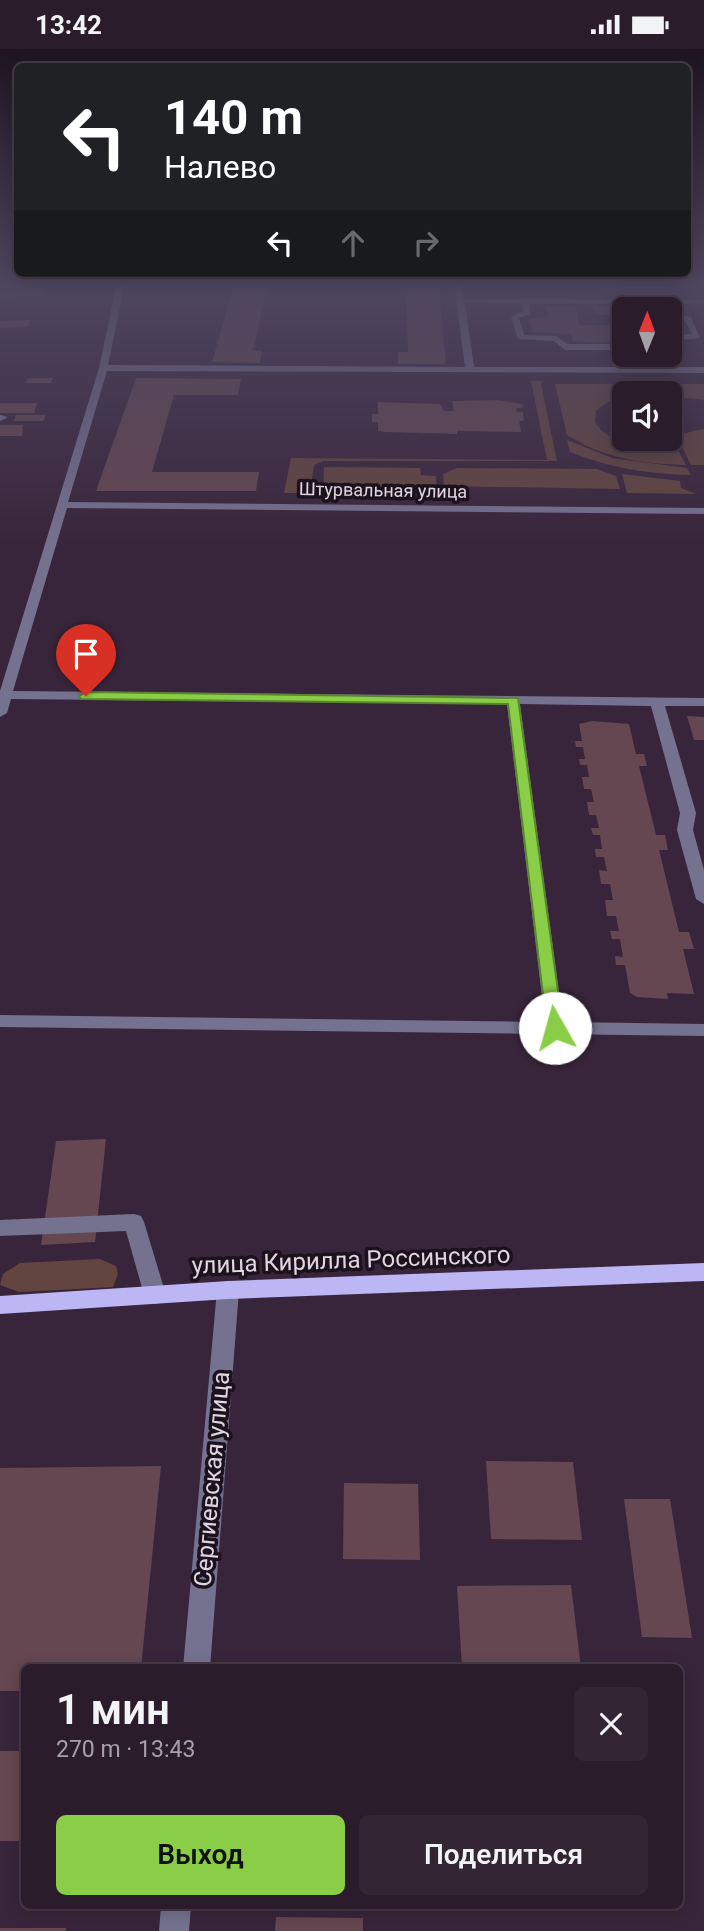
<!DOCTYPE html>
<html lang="ru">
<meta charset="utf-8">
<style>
:root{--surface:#2b1c2c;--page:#332534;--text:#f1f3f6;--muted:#a6a1a9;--line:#473a48;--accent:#8ace47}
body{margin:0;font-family:Roboto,sans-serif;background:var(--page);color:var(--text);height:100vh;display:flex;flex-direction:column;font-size:26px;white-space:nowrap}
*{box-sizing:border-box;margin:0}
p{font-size:23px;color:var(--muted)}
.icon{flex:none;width:38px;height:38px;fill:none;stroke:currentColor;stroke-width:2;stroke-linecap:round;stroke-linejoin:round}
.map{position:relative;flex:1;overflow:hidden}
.panel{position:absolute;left:21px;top:1615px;width:662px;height:245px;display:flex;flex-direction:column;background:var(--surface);border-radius:10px;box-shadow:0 4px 18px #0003,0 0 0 2px var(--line)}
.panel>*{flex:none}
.top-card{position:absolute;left:14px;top:14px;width:677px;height:214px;border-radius:10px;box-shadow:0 4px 18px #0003,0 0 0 2px var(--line);background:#202124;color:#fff;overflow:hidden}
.needle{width:46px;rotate:1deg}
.tools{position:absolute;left:612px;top:248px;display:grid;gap:14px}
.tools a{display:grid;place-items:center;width:70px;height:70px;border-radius:10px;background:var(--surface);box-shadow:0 4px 18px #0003,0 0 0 2px var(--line);font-size:35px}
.pin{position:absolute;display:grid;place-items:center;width:60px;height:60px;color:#fff;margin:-72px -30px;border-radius:50% 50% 50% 0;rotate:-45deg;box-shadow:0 0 7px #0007}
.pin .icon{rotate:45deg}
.me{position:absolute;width:77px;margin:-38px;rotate:353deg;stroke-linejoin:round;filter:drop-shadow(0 0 5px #0008)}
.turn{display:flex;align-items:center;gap:24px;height:147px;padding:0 35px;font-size:32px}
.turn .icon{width:91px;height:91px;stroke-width:2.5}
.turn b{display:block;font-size:49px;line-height:60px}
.lanes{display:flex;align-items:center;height:66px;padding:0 35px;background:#0003;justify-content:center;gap:35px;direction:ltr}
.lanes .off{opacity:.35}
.round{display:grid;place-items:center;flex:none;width:74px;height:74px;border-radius:10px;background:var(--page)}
.summary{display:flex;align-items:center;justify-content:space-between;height:119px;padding:0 35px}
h1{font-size:42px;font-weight:600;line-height:52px}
.primary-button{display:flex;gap:14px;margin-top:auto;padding:14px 35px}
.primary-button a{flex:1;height:80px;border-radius:10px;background:var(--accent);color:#111;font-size:28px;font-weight:600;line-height:80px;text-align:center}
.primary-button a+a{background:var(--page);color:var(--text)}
.status{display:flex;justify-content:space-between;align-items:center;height:49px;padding:0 35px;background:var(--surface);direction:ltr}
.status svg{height:19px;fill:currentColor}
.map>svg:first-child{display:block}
.green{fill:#63453f}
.building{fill:#644751}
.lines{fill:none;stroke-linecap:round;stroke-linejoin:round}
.minor{fill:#757290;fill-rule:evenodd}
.major{fill:#bcb6f4;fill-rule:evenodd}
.route{fill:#8ace47;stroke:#5a862e;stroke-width:2}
.labels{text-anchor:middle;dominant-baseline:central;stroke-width:7;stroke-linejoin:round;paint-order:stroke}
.far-street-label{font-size:18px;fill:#e1d4e3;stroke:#1b121c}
.near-street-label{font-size:24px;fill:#e1d4e3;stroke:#1b121c}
</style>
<div class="status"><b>13:42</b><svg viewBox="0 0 49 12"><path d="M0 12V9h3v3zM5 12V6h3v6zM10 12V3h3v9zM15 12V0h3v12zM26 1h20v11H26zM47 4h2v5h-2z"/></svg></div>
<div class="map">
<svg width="704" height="1882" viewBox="0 0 704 1882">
<rect width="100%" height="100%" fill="#39253b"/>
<g class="green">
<path d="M 531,332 L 544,332 L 541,335 L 557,412 L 323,412 L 314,416 L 311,437 L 314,442 L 307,442 L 306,444 L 284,444 L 291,409 L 547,411 Z"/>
<path d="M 555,335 L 644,335 L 649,345 L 625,345 L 625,348 L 610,352 L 596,361 L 595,373 C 609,398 653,401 678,401 L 686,416 C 643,415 603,409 567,386 Z"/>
<path d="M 649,335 L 704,335 L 704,351 L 654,345 Z"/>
<path d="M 704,380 L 704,416 L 691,416 L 676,386 Z"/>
<path d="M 567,391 L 612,409 L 687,419 L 691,426 C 649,425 609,419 570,403 Z"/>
<path d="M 324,418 L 420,419 L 421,426 L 436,427 L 437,443 L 423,443 L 422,438 L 414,438 L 414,442 L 323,442 Z"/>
<path d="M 457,419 L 597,420 L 616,427 L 620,440 L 444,437 L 443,425 Z"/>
<path d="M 622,425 L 680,432 L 681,439 L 696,445 L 627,444 Z"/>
<path d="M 100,1210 L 116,1217 L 118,1225 L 113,1238 L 19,1243 L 0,1236 L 3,1225 L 20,1214 Z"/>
</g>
<g class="building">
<path d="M 2,233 L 47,233 L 42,247 L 0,248 Z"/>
<path d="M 235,233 L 268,233 L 253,302 L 262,302 L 260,314 L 212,313 Z"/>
<path d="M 406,233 L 438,233 L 446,315 L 398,315 L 398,303 L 408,303 Z"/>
<path d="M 591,256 L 655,257 L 656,259 L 625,261 L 625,266 L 595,266 Z"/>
<path d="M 545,257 L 576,257 L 579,276 L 625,276 L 625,294 L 585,293 L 573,292 L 571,285 L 532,283 L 529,270 L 548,267 Z"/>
<path d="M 670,270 L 674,270 L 682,284 L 670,284 Z"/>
<path d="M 30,271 L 28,278 L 0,279 L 0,272 Z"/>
<path d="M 28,329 L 53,329 L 51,334 L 26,334 Z"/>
<path d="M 136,329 L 241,330 L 238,346 L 174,346 L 152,423 L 259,423 L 256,442 L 96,442 Z"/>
<path d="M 497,351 L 522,355 L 523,359 L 516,359 L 517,363 L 523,363 L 524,372 L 519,372 L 521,383 L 457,382 L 457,385 L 387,383 L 378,382 L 378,373 L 372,373 L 372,365 L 378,365 L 378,353 L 440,355 L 444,362 L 454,362 L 452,352 Z"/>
<path d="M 0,354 L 37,354 L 34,364 L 0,364 Z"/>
<path d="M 16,366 L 46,366 L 43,372 L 14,372 Z"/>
<path d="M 0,376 L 23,376 L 22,387 L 0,387 Z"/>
<path d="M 687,667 L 704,668 L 704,691 L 694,691 Z"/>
<path d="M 592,672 L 629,675 L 636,705 L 644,705 L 647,717 L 639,717 L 656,786 L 665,786 L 668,801 L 659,801 L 679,883 L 689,883 L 694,900 L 683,900 L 694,945 L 667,944 L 668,950 L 637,948 L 630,944 L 625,916 L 616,916 L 615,907 L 623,908 L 620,890 L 612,890 L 610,882 L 619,882 L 616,867 L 607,867 L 605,851 L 613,851 L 610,835 L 601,835 L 599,821 L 607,822 L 604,808 L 596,808 L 595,800 L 602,800 L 600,786 L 593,786 L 591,779 L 599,779 L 596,766 L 589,766 L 587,753 L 594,753 L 591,740 L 584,740 L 582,728 L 589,728 L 587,716 L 580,716 L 579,710 L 585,710 L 583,698 L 576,698 L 575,692 L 582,692 L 579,675 Z"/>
<path d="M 106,1090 L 95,1193 L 41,1196 L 56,1092 Z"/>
<path d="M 486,1412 L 573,1413 L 582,1491 L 491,1490 Z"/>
<path d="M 161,1417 L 141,1619 L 24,1619 L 24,1642 L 0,1642 L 0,1419 Z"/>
<path d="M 344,1434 L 418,1435 L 420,1511 L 343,1510 Z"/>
<path d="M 624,1450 L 670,1450 L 692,1589 L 642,1588 Z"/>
<path d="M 571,1536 L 581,1619 L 462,1619 L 457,1537 Z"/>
<rect x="0" y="1702" width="24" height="90"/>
<path d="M 276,1868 L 363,1869 L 363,1882 L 275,1882 Z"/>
<rect x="0" y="1879" width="66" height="3"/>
</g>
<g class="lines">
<g class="minor">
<path d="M 117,233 L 125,233 L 108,316 L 465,318 L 454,233 L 462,233 L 464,250 L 704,251 L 704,255 L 530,255 L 530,265 L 519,269 L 524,286 L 556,287 L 567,295 L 625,295 L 625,301 L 565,301 L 554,292 L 518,290 L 511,268 L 523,262 L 522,255 L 465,254 L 474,318 L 704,318 L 704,324 L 107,322 L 68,453 L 704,459 L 704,465 L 67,459 L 13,642 L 704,649 L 704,657 L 665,657 L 696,764 L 693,781 L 704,821 L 704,855 L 696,850 L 677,781 L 680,764 L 651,657 L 520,655 L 563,973 L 704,975 L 704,987 L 0,978 L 0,966 L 545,973 L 507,655 L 11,650 L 7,664 L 0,668 L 0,642 L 99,319 Z"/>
<path d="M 670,262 L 691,268 L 700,289 L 670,292 L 670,287 L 692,285 L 685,272 L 670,267 Z"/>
<path d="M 0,366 L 5,367 L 7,369 L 0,372 Z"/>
<path d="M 134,1165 L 141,1167 L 144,1173 L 166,1246 L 163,1253 L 155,1255 L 147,1253 L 144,1246 L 126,1182 L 0,1187 L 0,1171 Z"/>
<path d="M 228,1232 L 236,1235 L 239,1241 L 210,1619 L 183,1619 L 217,1241 L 220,1235 Z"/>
<path d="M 161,1857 L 191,1857 L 189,1882 L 159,1882 Z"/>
</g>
<path class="major" d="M 704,1214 L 704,1232 L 228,1250 L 0,1265 L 0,1247 L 228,1232 Z"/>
</g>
<linearGradient id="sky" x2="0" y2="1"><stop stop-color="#1f1420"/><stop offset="0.47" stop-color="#4e4660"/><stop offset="1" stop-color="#4e4660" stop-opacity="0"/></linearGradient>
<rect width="704" height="497" fill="url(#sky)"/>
<path class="route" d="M 86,643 L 518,649 L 563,979 L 561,983 L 549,983 L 547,979 L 508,655 L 81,650 L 79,647 Z"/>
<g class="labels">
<g class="far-street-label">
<text transform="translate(383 441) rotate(1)">Штурвальная улица</text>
</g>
<g class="near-street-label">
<text transform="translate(351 1211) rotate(-2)">улица Кирилла Россинского</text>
<text transform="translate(212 1430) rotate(-85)">Сергиевская улица</text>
</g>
</g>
</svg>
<div class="tools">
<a><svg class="needle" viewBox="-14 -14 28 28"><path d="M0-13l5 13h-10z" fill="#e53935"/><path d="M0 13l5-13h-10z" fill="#a6a1a9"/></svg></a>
<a><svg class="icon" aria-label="sound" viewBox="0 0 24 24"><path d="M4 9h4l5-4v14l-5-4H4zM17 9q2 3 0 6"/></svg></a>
</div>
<div class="pin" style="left:86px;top:647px;background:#d93025"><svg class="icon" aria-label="arrive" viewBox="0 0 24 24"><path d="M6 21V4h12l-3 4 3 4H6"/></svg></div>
<svg class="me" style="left:555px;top:979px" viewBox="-20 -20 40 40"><circle r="19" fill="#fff"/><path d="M0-13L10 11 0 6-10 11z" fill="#8ace47"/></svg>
<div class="top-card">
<div class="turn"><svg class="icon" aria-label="left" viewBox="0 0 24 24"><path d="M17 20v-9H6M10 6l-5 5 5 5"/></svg><div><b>140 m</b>Налево</div></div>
<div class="lanes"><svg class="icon" aria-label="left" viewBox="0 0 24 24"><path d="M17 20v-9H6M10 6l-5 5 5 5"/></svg><svg class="icon off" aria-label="ahead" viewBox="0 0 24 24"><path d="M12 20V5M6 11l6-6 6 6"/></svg><svg class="icon off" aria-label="right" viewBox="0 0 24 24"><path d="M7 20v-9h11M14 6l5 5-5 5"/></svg></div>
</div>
<section class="panel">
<div class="summary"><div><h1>1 мин</h1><p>270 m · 13:43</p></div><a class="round"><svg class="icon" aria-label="close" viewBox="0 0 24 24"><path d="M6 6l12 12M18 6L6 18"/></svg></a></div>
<div class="primary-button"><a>Выход</a><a>Поделиться</a></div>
</section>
</div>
